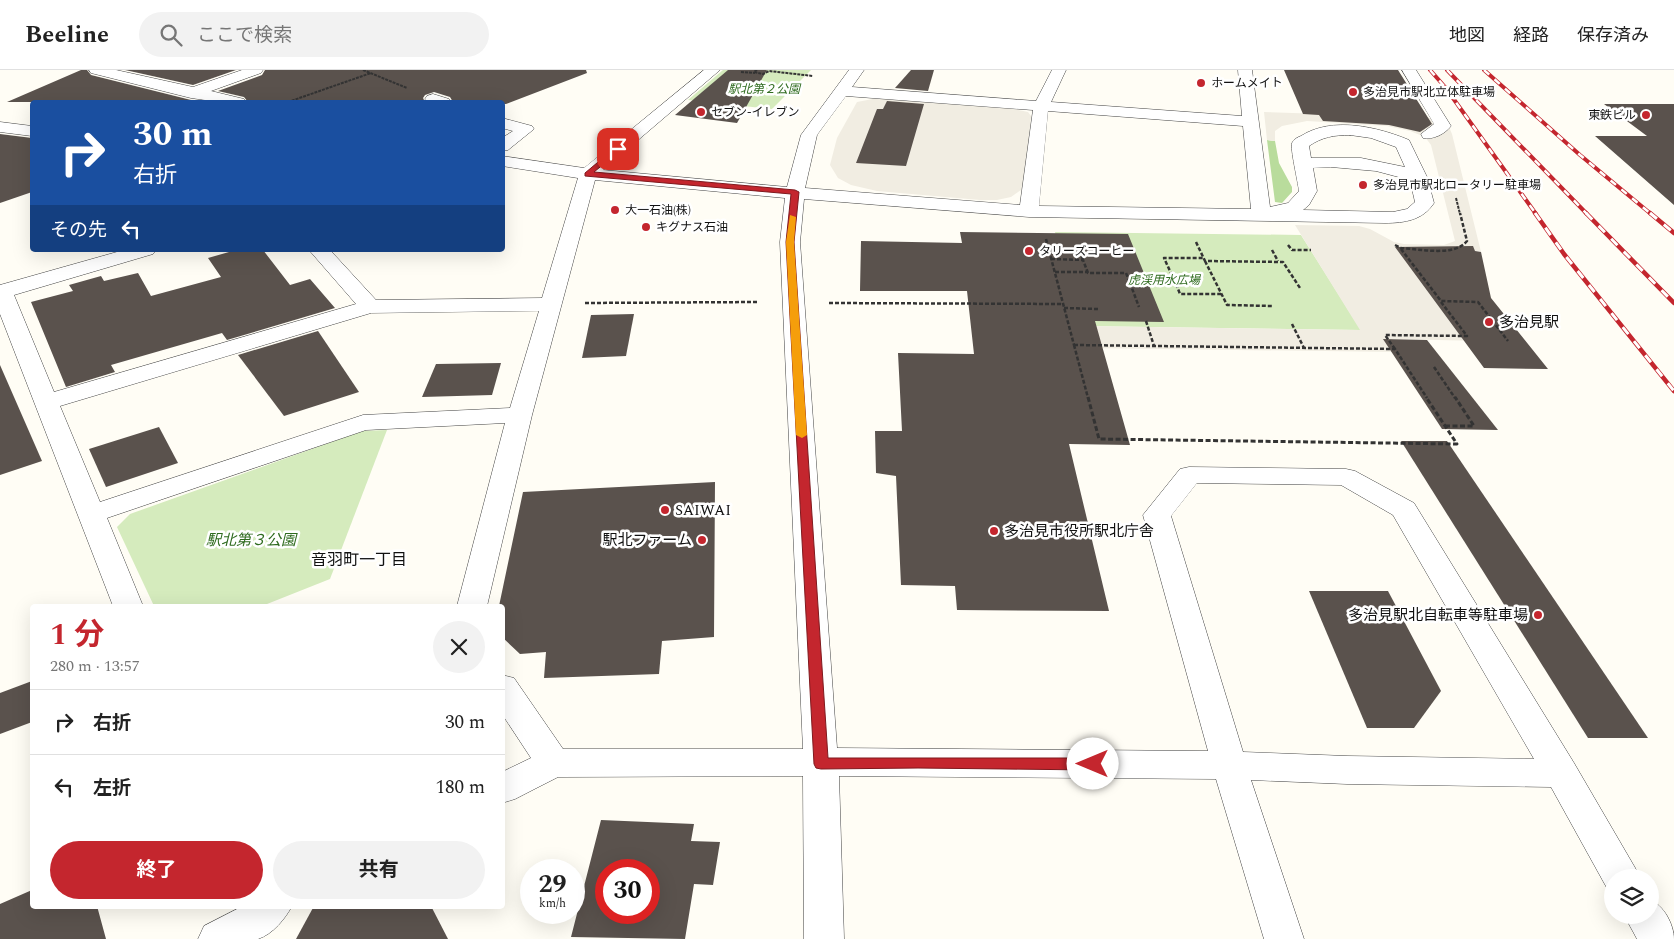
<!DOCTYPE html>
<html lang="ja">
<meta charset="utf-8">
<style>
:root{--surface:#fff;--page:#f2f2f2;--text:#222;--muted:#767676;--line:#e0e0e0;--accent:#c4262e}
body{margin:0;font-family:Spectral,"Noto Sans JP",serif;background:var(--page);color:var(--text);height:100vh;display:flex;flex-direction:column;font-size:19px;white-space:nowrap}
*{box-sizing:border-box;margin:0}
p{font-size:16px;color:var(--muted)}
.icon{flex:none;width:28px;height:28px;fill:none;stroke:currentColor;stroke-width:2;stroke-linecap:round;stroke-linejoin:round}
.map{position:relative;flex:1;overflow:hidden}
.drawer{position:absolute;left:30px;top:534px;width:475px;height:305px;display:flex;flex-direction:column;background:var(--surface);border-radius:5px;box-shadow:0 5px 20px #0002}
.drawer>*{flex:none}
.hud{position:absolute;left:30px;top:30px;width:475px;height:152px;border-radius:5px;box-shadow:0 5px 20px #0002;background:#1a4fa0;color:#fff;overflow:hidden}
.buttons{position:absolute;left:1604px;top:799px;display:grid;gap:10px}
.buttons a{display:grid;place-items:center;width:55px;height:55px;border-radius:50%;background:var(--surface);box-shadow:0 5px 20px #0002;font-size:25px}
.speed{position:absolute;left:520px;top:789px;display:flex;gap:10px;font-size:25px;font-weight:700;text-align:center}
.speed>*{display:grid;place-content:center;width:65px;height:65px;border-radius:50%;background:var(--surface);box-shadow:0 5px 20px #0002;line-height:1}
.speed small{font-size:12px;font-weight:400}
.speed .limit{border:8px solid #d22;background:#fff;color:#111}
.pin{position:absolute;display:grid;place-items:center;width:42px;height:42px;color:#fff;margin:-21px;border-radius:10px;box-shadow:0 2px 8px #0006}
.me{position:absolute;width:55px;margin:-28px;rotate:270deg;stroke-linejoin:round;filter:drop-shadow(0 0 4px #0008)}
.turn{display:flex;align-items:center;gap:18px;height:105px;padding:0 20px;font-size:22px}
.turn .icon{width:65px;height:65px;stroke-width:2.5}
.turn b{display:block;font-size:35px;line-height:42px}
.then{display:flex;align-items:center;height:48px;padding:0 20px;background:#0003;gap:10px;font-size:19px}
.round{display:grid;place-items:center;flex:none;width:52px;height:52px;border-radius:26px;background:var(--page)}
.summary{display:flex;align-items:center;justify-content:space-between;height:85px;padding:0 20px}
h1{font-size:30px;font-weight:700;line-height:38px;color:var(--accent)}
.button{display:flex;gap:10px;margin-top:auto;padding:10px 20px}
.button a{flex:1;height:58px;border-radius:30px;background:var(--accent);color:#fff;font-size:20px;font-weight:700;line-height:58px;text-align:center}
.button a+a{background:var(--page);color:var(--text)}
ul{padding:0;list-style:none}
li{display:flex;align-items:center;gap:15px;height:65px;padding:0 20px;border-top:1px solid var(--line)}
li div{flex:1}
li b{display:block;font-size:19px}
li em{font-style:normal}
header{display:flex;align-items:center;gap:30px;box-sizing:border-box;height:70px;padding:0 25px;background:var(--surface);border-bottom:1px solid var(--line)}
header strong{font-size:24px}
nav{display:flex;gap:28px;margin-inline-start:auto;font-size:18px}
.search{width:350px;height:45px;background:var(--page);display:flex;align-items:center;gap:12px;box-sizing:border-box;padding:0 18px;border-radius:28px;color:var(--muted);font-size:19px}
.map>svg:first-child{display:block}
.green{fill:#d5ebbd}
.forest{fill:#b9dc9c}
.plaza{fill:#f1ede2}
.building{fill:#5a524d;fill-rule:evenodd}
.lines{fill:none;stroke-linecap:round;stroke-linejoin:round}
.minor-casing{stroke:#444;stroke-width:1}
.path-far2{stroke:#333;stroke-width:2;stroke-dasharray:3 1;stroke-linecap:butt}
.path-far1{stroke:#333;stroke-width:2.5;stroke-dasharray:4 2;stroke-linecap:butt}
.path{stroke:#333;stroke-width:3;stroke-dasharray:5 2.5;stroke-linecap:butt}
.minor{fill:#fff;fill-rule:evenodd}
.rail-far1-casing{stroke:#c4262e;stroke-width:4}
.rail-casing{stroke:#c4262e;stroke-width:4.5}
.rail-far1{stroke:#fff;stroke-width:2.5;stroke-dasharray:7;stroke-linecap:butt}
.rail{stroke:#fff;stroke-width:3;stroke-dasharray:9;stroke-linecap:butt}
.route{fill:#c4262e;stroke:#7f191e}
.slow{fill:#f59e0b}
.poi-dot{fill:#c4262e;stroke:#fff;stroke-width:2}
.labels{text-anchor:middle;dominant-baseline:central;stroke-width:5;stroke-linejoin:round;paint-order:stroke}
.far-poi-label{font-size:12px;fill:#111;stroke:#fff;text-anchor:start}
.far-park-label{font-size:12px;font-style:italic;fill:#2f6b1f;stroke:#fff}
.poi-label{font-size:15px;fill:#111;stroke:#fff;text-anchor:start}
.park-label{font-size:15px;font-style:italic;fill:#2f6b1f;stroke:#fff}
.neighbourhood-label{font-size:16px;fill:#111;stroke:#fff}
</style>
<header>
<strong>Beeline</strong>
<div class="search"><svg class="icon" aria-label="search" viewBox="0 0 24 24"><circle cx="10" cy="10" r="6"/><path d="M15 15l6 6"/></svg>ここで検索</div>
<nav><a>地図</a><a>経路</a><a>保存済み</a></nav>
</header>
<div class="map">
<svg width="1674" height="869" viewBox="0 0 1674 869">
<rect width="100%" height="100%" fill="#fffdf5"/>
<g class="green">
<path d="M 723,0 L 811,0 L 772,39 L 688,30 Z"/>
<path d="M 1055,162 L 1301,165 L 1361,260 L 1080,256 Z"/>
<path d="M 387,360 L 330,509 L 262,536 L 154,536 L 117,457 L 130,444 L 362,361 Z"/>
</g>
<path class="forest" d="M 1267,70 L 1275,71 L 1279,93 L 1292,117 L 1292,122 L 1282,133 L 1275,132 Z"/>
<g class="plaza">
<path d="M 878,28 L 999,36 L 1028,42 L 1031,46 L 1025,117 L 1011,127 L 997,130 L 980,130 L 877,121 L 851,115 L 838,108 L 830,95 L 837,68 L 857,32 Z"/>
<path d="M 1264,42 L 1445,48 L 1452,64 L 1481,182 L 1470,180 L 1483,271 L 1392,269 L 1397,282 L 1086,278 L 1080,256 L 1360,260 L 1295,155 L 1359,156 L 1370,159 L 1394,172 L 1404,174 L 1444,175 L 1455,171 L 1431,75 L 1425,67 L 1410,61 L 1387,56 L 1307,51 L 1282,56 L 1275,61 L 1275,71 L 1267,70 Z"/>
</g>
<g class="building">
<path d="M 81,0 L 87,0 L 91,5 L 191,30 L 209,32 L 7,32 Z"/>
<path d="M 125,0 L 236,0 L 193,15 Z"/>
<path d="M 265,0 L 586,0 L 587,3 L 506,34 L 453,32 L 450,27 L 434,22 L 425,25 L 423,28 L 425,32 L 248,32 L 244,27 L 218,21 L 262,5 Z"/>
<path d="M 728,0 L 767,0 L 737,53 L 675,45 Z"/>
<path d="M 911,0 L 934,0 L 928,21 L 895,18 Z"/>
<path d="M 1284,0 L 1398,0 L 1432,54 L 1420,62 L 1389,55 L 1323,51 L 1319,45 L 1303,44 Z"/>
<path d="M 887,31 L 924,34 L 906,96 L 856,93 L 877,39 L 883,39 Z"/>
<path d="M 1604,34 L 1674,34 L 1674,135 L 1595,66 L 1647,66 Z"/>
<path d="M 0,64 L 32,68 L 32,122 L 0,133 Z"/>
<path d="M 960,162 L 1128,164 L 1164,252 L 1095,251 L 1130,375 L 1069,374 L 1109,541 L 957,540 L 955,516 L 901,515 L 896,406 L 876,403 L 875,361 L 902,361 L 898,283 L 974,284 L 967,221 L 860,221 L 861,171 L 962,173 Z"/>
<path d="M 1473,176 L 1475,181 L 1481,182 L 1491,228 L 1548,299 L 1484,298 L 1395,177 Z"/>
<path d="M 236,180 L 263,180 L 290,215 L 310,209 L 335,238 L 227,270 L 222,263 L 111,295 L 115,302 L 66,317 L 31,232 L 73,221 L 69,215 L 101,206 L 104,211 L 138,203 L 151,226 L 221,207 L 208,188 Z"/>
<path d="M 634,244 L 626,286 L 582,288 L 591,245 Z"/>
<path d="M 318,261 L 359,322 L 284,346 L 238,285 Z"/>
<path d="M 1383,269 L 1427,270 L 1498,360 L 1442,359 Z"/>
<path d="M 501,293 L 492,325 L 422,327 L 436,294 Z"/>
<path d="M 0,295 L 42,391 L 0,405 Z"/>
<path d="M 159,357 L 178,393 L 106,417 L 89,379 Z"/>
<path d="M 1401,371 L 1447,371 L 1648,668 L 1588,668 Z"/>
<path d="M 715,412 L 714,567 L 662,571 L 659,604 L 544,608 L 546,582 L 520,584 L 502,567 L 502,536 L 499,536 L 523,422 Z"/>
<path d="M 1309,521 L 1388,521 L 1441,621 L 1414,658 L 1367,658 Z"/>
<path d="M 32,611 L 32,652 L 0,664 L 0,623 Z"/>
<path d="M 601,750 L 694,754 L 691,771 L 720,772 L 713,815 L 694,814 L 685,869 L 571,867 ZM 606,800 L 649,800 L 649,842 L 606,842 Z"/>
<path d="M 32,820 L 32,836 L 97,836 L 106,869 L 0,869 L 0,834 Z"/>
<path d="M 314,836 L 431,836 L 448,869 L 296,869 Z"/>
</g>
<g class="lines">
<defs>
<g id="minor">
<path d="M 89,0 L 116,0 L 193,17 L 242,0 L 263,0 L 261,3 L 211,21 L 244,29 L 246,32 L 219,32 L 191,28 L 91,3 Z"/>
<path d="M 704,0 L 720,0 L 603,100 L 787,117 L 801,65 L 849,0 L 864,0 L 852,17 L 1036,31 L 1052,0 L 1066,0 L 1051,32 L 1242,46 L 1238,0 L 1252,0 L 1270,137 L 1288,133 L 1299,121 C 1298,112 1290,78 1292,73 C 1294,69 1298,67 1301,66 C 1332,46 1378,57 1409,70 L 1427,107 L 1434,133 C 1423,150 1405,153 1385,153 L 1029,147 L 804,129 L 800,172 L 837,678 L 1208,681 L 1143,445 L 1180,399 L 1189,397 L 1346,399 L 1355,401 L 1414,433 L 1574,693 L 1641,808 L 1612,808 L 1612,821 L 1608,820 L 1551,717 L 1347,714 L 1251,710 L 1304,869 L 1264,869 L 1216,709 L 839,706 L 844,869 L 804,869 L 803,706 L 558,707 L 515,729 L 502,733 L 502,702 L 531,688 L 502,644 L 502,605 L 514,608 L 563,679 L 803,679 L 780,172 L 785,128 L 595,110 L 532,345 L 487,536 L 457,536 L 505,353 L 366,360 L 107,448 L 143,536 L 113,536 L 0,244 L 0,215 L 124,180 L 156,180 L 153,184 L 14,225 L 54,322 L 356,234 L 309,180 L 330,180 L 376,230 L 542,228 L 578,108 L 502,96 L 502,86 L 584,98 ZM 846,26 L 1033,40 L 1020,135 L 805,118 L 817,65 ZM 1048,41 L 1243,56 L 1251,139 L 1039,136 ZM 1350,65 L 1371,68 L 1396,77 L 1405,97 L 1361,88 L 1311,88 L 1309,76 C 1322,67 1334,65 1350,65 ZM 1331,97 L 1376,101 L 1410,110 L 1415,132 L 1407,139 L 1393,142 L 1303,140 L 1309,135 L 1317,121 L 1313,98 ZM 539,241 L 510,338 L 363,345 L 100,432 L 60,336 L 371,243 ZM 1197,413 L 1341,415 L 1393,445 L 1534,689 L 1347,686 L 1243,682 L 1171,446 Z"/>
<path d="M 1402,0 L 1416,0 L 1451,56 C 1445,64 1433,70 1423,68 L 1421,64 L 1434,54 Z"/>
<path d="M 433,24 L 449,29 L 451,32 L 427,32 L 425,29 L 427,26 Z"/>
<path d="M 502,48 L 532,56 L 534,59 L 508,80 L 502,81 L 502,68 L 513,61 L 502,58 Z"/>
<path d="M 0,52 L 32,56 L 32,66 L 0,62 Z"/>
<path d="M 1650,830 C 1664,835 1674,855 1674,869 L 1637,869 L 1624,845 L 1650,845 Z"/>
<path d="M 243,836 L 292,836 C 285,849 273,864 258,869 C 247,869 212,869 198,869 L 204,856 Z"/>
</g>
</defs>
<use href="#minor" class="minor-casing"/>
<g class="path-far2">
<path d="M 363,0 L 407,18"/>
<path d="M 757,0 L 754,2 L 763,4 L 769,1 L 813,6"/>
<path d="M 741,2 L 755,3"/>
<path d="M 288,32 L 371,3"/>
<path d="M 1456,128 L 1460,144"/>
</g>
<g class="path-far1">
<path d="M 1046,169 L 1074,275"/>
<path d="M 1196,172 L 1205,191 L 1283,192 L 1300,218"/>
<path d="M 1079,175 L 1083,190"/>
<path d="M 1288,175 L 1292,180 L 1311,180"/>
<path d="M 1395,175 L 1401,178 C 1420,179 1454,187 1467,171 L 1460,143"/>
<path d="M 1401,179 L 1441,231 L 1478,232 L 1508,271"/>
<path d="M 1272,180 L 1278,191"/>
<path d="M 1051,189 L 1083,190 L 1088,203 L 1126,203 L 1130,213 L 1176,214 L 1164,188 L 1203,188"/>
<path d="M 1205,191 L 1227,235 L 1273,236"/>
<path d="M 1055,202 L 1087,202"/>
<path d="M 1130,213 L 1139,237"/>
<path d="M 1176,214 L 1180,224 L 1221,224"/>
<path d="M 585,233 L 757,232"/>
<path d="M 829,233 L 1063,234"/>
<path d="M 1064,238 L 1098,239"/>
<path d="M 1146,251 L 1154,276"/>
<path d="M 1292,254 L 1304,278"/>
<path d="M 1074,275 L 1395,279 L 1427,328"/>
<path d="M 1074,275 L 1088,328"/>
<path d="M 1395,279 L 1385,265 L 1467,266 L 1441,232"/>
<path d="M 1434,297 L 1455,328"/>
</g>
<g class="path">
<path d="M 1088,327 L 1099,369 L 1457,374 L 1426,327"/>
<path d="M 1445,356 L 1474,356 L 1455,327"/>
</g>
<use href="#minor" class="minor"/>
<defs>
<g id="rail-far1">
<path d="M 1430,0 L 1445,17 L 1536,144"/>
<path d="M 1447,0 L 1587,144"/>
<path d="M 1484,0 L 1580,85 L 1651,144"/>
</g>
<g id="rail">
<path d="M 1535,143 L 1564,184 L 1674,321"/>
<path d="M 1586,143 L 1674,233"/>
<path d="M 1650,143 L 1674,163"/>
</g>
</defs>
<use href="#rail-far1" class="rail-far1-casing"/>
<use href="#rail" class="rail-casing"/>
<use href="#rail-far1" class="rail-far1"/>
<use href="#rail" class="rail"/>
</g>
<path class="route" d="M 616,77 L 622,79 L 594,102 L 795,120 L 799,122 L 794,172 L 828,688 L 1093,688 L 1098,690 L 1100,694 L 1098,698 L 1093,700 L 918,698 L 821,699 L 816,698 L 814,694 L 786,172 L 791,124 L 585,106 L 585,103 Z"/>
<path class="slow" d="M 790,145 L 796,147 L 794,172 L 807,365 L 802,368 L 796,365 L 786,172 Z"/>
<g class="poi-dot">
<circle cx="1201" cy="13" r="5"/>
<circle cx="1353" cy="22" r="5"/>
<circle cx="701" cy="42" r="5"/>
<circle cx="1646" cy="45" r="5"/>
<circle cx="1363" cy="115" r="5"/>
<circle cx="615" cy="140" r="5"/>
<circle cx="646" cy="157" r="5"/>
<circle cx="1029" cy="181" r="5"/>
<circle cx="1489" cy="252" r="5"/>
<circle cx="665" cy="440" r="5"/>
<circle cx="994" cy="461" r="5"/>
<circle cx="702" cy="470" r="5"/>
<circle cx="1538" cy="545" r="5"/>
</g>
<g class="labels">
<g class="far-poi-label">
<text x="1211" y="13">ホームメイト</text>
<text x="1363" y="22">多治見市駅北立体駐車場</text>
<text x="711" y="42">セブン-イレブン</text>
<text x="1636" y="45" text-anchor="end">東鉄ビル</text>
<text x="1373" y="115">多治見市駅北ロータリー駐車場</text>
<text x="625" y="140">大一石油(株)</text>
<text x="656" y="157">キグナス石油</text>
<text x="1039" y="181">タリーズコーヒー</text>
</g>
<g class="far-park-label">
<text x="764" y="19">駅北第２公園</text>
<text x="1164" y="210">虎渓用水広場</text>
</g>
<g class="poi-label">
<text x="1499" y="252">多治見駅</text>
<text x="675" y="440">SAIWAI</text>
<text x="1004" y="461">多治見市役所駅北庁舎</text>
<text x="692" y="470" text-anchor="end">駅北ファーム</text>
<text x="1528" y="545" text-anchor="end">多治見駅北自転車等駐車場</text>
</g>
<g class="park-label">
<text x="251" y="470">駅北第３公園</text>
</g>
<g class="neighbourhood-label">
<text x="359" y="490">音羽町一丁目</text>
</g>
</g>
</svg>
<div class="buttons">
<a><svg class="icon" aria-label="layers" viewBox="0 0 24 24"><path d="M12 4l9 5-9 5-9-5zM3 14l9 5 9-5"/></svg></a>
</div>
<div class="speed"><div>29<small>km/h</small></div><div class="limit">30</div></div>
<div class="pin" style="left:618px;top:79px;background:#d93025"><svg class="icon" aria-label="arrive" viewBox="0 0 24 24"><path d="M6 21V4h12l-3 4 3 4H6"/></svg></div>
<svg class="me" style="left:1093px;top:694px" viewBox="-20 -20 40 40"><circle r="19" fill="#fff"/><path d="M0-13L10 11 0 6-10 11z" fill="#c4262e"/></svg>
<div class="hud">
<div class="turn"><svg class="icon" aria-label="right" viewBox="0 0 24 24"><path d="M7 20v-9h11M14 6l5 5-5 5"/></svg><div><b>30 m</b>右折</div></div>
<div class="then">その先<svg class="icon" aria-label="left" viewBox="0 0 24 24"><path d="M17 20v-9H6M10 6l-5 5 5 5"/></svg></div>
</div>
<section class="drawer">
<div class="summary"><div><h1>1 分</h1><p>280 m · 13:57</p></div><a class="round"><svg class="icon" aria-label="close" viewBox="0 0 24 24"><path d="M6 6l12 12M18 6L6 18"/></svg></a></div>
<ul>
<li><svg class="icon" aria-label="right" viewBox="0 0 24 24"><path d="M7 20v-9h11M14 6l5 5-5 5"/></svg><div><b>右折</b></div><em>30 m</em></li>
<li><svg class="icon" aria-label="left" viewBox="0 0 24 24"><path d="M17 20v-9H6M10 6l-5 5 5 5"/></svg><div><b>左折</b></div><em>180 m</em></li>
</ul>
<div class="button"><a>終了</a><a>共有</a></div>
</section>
</div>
